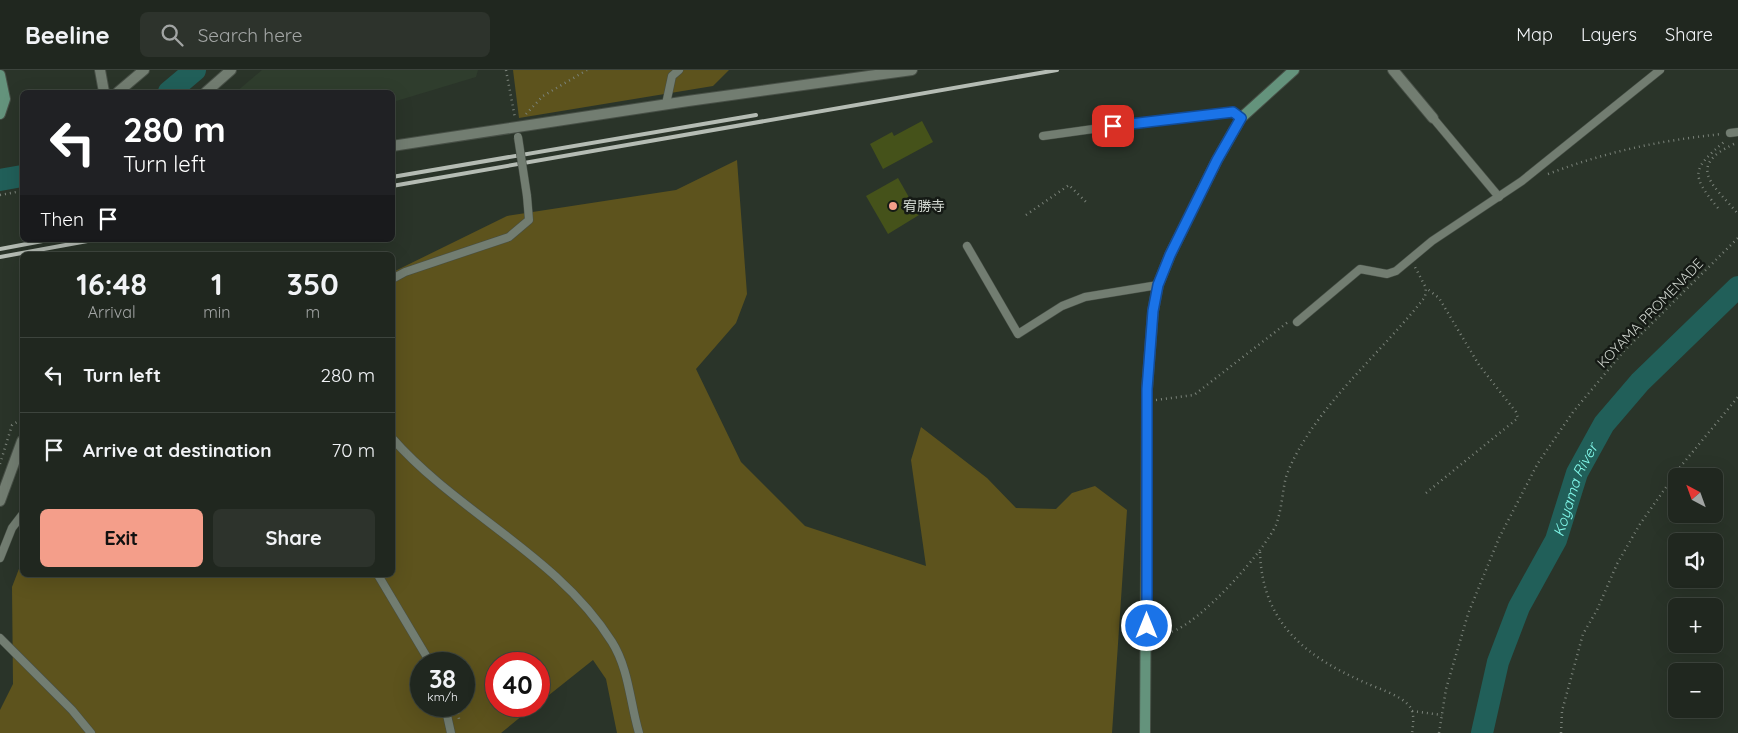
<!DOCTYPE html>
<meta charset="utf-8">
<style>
:root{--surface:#20271f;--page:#2d332c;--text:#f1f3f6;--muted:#a2a5a4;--line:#3d443d;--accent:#f49e8a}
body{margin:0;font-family:Quicksand,"Noto Sans JP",sans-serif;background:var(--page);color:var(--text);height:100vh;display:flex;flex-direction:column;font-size:19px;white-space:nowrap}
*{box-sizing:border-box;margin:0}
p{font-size:16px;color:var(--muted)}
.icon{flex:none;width:28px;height:28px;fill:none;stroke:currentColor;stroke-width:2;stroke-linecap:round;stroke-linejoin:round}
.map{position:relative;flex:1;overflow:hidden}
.sheet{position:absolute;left:20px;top:182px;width:375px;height:325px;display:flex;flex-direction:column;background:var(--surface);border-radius:8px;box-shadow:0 5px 20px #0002,0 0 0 1px var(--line)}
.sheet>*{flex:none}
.banner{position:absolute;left:20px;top:20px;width:375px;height:152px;border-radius:8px;box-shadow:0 5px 20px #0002,0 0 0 1px var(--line);background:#202124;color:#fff;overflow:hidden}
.needle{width:32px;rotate:319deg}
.controls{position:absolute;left:1668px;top:398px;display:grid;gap:10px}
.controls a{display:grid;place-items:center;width:55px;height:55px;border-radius:8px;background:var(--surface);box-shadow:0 5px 20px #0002,0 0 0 1px var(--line);font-size:25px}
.speed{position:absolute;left:410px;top:582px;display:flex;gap:10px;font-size:25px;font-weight:700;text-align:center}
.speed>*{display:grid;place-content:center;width:65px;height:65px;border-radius:50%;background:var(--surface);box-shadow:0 5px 20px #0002,0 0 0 1px var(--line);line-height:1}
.speed small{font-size:12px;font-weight:400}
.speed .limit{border:8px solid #d22;background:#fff;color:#111}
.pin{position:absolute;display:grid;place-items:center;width:42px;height:42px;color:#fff;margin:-21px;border-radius:10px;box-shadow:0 2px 8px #0006}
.me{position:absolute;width:55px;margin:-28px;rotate:0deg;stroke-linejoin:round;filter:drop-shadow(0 0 4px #0008)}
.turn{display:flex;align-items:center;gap:18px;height:105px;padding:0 20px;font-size:22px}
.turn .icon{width:65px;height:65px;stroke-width:2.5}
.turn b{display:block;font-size:35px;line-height:42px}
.then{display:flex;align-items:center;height:48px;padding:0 20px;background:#0003;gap:10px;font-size:19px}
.eta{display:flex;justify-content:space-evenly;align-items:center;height:85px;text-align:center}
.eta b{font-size:30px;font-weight:700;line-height:35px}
.button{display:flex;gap:10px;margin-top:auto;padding:10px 20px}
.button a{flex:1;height:58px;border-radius:8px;background:var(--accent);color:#111;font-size:20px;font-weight:700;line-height:58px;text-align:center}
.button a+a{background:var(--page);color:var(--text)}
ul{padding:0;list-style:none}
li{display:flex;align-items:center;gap:15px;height:75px;padding:0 20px;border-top:1px solid var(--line)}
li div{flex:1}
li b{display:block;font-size:19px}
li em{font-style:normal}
header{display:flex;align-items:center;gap:30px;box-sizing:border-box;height:70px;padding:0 25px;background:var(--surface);border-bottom:1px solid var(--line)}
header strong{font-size:24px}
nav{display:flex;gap:28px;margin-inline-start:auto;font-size:18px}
.search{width:350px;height:45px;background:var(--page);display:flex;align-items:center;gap:12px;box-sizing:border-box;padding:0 18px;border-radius:8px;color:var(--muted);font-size:19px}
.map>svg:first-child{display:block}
.built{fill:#2f3d2d}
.green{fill:#5d531d;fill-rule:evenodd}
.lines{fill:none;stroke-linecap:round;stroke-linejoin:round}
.river{stroke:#215f59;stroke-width:22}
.building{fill:#45521a}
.lane-casing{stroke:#474f46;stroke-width:9}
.street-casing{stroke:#474f46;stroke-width:12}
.secondary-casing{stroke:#474f46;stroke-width:12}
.path{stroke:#7b837a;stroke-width:2.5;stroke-dasharray:1 4;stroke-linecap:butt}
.lane{stroke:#727d71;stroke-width:8}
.street{stroke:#727d71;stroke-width:10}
.secondary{stroke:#64937c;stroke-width:10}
.rail{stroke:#b5bcb4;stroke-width:4}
.lane-bridge-casing{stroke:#474f46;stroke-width:9;stroke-linecap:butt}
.lane-bridge{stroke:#727d71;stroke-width:8}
.route-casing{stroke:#114b97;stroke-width:12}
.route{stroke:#1a73e8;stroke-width:9}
.poi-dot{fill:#f49e8a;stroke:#151a15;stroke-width:2}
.labels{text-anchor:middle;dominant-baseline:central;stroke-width:5;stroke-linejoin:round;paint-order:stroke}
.poi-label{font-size:14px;fill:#d0d6cf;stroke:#151a15;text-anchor:start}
.street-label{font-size:14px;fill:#d0d6cf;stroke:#151a15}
.water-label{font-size:15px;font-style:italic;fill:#81f8ea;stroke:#151a15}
</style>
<header>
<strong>Beeline</strong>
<div class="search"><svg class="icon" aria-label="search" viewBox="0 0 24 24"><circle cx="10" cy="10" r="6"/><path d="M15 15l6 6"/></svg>Search here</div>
<nav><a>Map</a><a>Layers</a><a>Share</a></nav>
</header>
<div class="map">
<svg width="1738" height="663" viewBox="0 0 1738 663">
<rect width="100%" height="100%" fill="#2a3429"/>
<path class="built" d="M 262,0 L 478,0 L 476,7 L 393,32 L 392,22 L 236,22 Z"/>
<g class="green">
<path d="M 513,0 L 729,0 L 713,16 L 519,48 Z"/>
<path d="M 737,90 L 747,224 L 736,253 L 696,299 L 741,392 L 805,456 L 926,496 L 911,390 L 921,357 L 987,408 L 1016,438 L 1056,439 L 1072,423 L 1095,416 L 1127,440 L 1112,663 L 617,663 L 606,609 L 593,590 L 539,633 L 539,594 L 496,594 L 496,636 L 534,636 L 501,663 L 0,663 L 0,640 L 13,614 L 12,517 L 22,491 L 22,505 L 392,505 L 393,202 L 507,146 L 676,120 ZM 421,594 L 464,594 L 464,636 L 421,636 Z"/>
</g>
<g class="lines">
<g class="river">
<path d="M 169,22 L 195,0"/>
<path d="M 0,110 L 22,106"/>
<path id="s1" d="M 1482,663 L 1498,592 L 1519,537 L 1556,470 L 1577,403 L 1604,354 L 1640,312 L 1738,217"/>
</g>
</g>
<g class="building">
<path d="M 922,51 L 933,72 L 883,99 L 870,74 L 892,62 L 894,66 Z"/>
<path d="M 898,108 L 919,145 L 888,164 L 866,126 Z"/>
</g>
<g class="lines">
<defs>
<g id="lane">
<path d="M 666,34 L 672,6 L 679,0"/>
<path d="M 1433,48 L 1499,127"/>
<path d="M 1730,63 L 1738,62"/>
<path d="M 1043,66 L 1165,49 L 1233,42 L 1241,48"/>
<path d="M 967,176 L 1018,264 L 1062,236 L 1085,227 L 1158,215"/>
<path d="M 392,209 L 405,202 L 509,167 L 529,150 L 527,126"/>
<path d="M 1297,252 L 1360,199 L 1387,204 L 1396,201 L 1432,171 L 1522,111 L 1660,0"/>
<path d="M 392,368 C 458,443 558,486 612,572 C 629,599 630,633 639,663"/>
<path d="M 0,488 L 12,458 L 22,445"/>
<path d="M 378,505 L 431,594"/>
<path d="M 0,568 L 72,640 L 91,663"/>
<path d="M 445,636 L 451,663"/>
</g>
<g id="street">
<path d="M 100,0 L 104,22"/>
<path d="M 1393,0 L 1433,48"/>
<path d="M 118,22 L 144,0"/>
<path d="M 206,22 L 231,0"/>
<path d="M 392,76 L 688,31 L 912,0"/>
<path d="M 0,431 L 22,371"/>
</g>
<g id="secondary">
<path d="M 0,5 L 5,29 L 0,44"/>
<path d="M 1145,663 L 1147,319 L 1153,241 L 1158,215 L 1170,185 L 1217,90 L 1241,48 L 1294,0"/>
</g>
</defs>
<use href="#lane" class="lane-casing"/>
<use href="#street" class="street-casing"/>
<use href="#secondary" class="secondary-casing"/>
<g class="path">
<path d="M 506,0 L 515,48"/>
<path d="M 526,44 L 543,26 L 587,0"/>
<path d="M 1734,74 C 1685,97 1714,115 1738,144"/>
<path d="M 1548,104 C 1609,81 1657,71 1722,64"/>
<path d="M 0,125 L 22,121"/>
<path d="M 1718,138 C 1689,103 1693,99 1725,71"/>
<path d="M 1026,145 L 1069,115 L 1086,132"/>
<path d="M 1156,330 L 1194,325 L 1288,252"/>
<path d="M 0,394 L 12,355 L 22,349"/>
<path d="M 1426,423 L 1518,348 L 1516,342 L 1479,295 L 1439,228 L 1426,218"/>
<path d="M 1260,482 C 1262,553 1306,587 1366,613 C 1379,619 1401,625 1410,637 C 1415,644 1413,655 1412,663"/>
<path d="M 1157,543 L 1165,557 L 1171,562 C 1200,553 1263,483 1276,455 C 1282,439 1282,423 1286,407 C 1292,390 1301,375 1311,360 C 1344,312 1389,273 1425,227 L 1426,218 L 1415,197"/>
<path d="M 457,638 L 459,649"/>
<path d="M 1412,641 L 1442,645"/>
<path d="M 1439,663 L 1446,619 L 1468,544 L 1499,468 L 1538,393 L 1573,342 L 1624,281 L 1738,168"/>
<path d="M 1561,663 L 1562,641 L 1583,564 L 1597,540 L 1617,494 L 1640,454 L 1681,396 L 1738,327"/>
</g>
<use href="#lane" class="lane"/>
<use href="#street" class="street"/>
<use href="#secondary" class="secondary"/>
<g class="rail">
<path d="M 392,107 L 756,45"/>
<path d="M 392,116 L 1057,0"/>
<path d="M 0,179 L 48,170"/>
<path d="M 0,187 L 93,170"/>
</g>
<defs>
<path id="lane-bridge" d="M 518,67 L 527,126"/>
</defs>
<use href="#lane-bridge" class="lane-bridge-casing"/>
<use href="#lane-bridge" class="lane-bridge"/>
</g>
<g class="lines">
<defs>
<path id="route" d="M 1113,56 L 1233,42 L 1241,48 L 1217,90 L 1170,185 L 1158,215 L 1153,241 L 1147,319 L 1147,556"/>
</defs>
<use href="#route" class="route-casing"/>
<use href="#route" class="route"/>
</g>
<circle class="poi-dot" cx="893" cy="136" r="5"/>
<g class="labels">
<g class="poi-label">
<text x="903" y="136">宥勝寺</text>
</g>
<g class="street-label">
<text transform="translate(1650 243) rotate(-46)">KOYAMA PROMENADE</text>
</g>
<g class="water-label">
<text stroke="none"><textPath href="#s1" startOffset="262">Koyama River</textPath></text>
</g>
</g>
</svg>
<div class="controls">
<a><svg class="needle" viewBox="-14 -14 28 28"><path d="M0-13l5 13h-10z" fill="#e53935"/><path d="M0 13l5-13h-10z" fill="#a2a5a4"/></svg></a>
<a><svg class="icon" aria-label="sound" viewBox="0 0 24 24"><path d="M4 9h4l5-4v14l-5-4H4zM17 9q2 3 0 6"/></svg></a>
<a>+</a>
<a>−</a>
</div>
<div class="speed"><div>38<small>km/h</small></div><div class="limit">40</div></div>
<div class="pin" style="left:1113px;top:56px;background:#d93025"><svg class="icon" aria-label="arrive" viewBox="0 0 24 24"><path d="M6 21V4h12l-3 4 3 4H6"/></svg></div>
<svg class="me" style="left:1147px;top:556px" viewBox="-20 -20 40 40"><circle r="17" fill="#1a73e8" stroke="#fff" stroke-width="3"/><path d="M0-11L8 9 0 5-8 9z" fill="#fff"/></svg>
<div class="banner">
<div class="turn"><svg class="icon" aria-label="left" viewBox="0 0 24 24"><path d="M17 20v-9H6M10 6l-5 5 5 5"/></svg><div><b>280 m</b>Turn left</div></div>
<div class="then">Then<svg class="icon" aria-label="arrive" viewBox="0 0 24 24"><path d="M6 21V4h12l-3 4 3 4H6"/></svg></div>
</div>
<section class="sheet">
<div class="eta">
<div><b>16:48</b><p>Arrival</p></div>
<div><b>1</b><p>min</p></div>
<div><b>350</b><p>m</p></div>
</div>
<ul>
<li><svg class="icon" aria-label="left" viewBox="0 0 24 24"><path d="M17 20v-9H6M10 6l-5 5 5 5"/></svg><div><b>Turn left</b></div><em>280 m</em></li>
<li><svg class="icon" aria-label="arrive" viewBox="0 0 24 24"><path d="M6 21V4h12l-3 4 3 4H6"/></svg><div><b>Arrive at destination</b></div><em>70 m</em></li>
</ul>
<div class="button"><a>Exit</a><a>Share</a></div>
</section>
</div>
